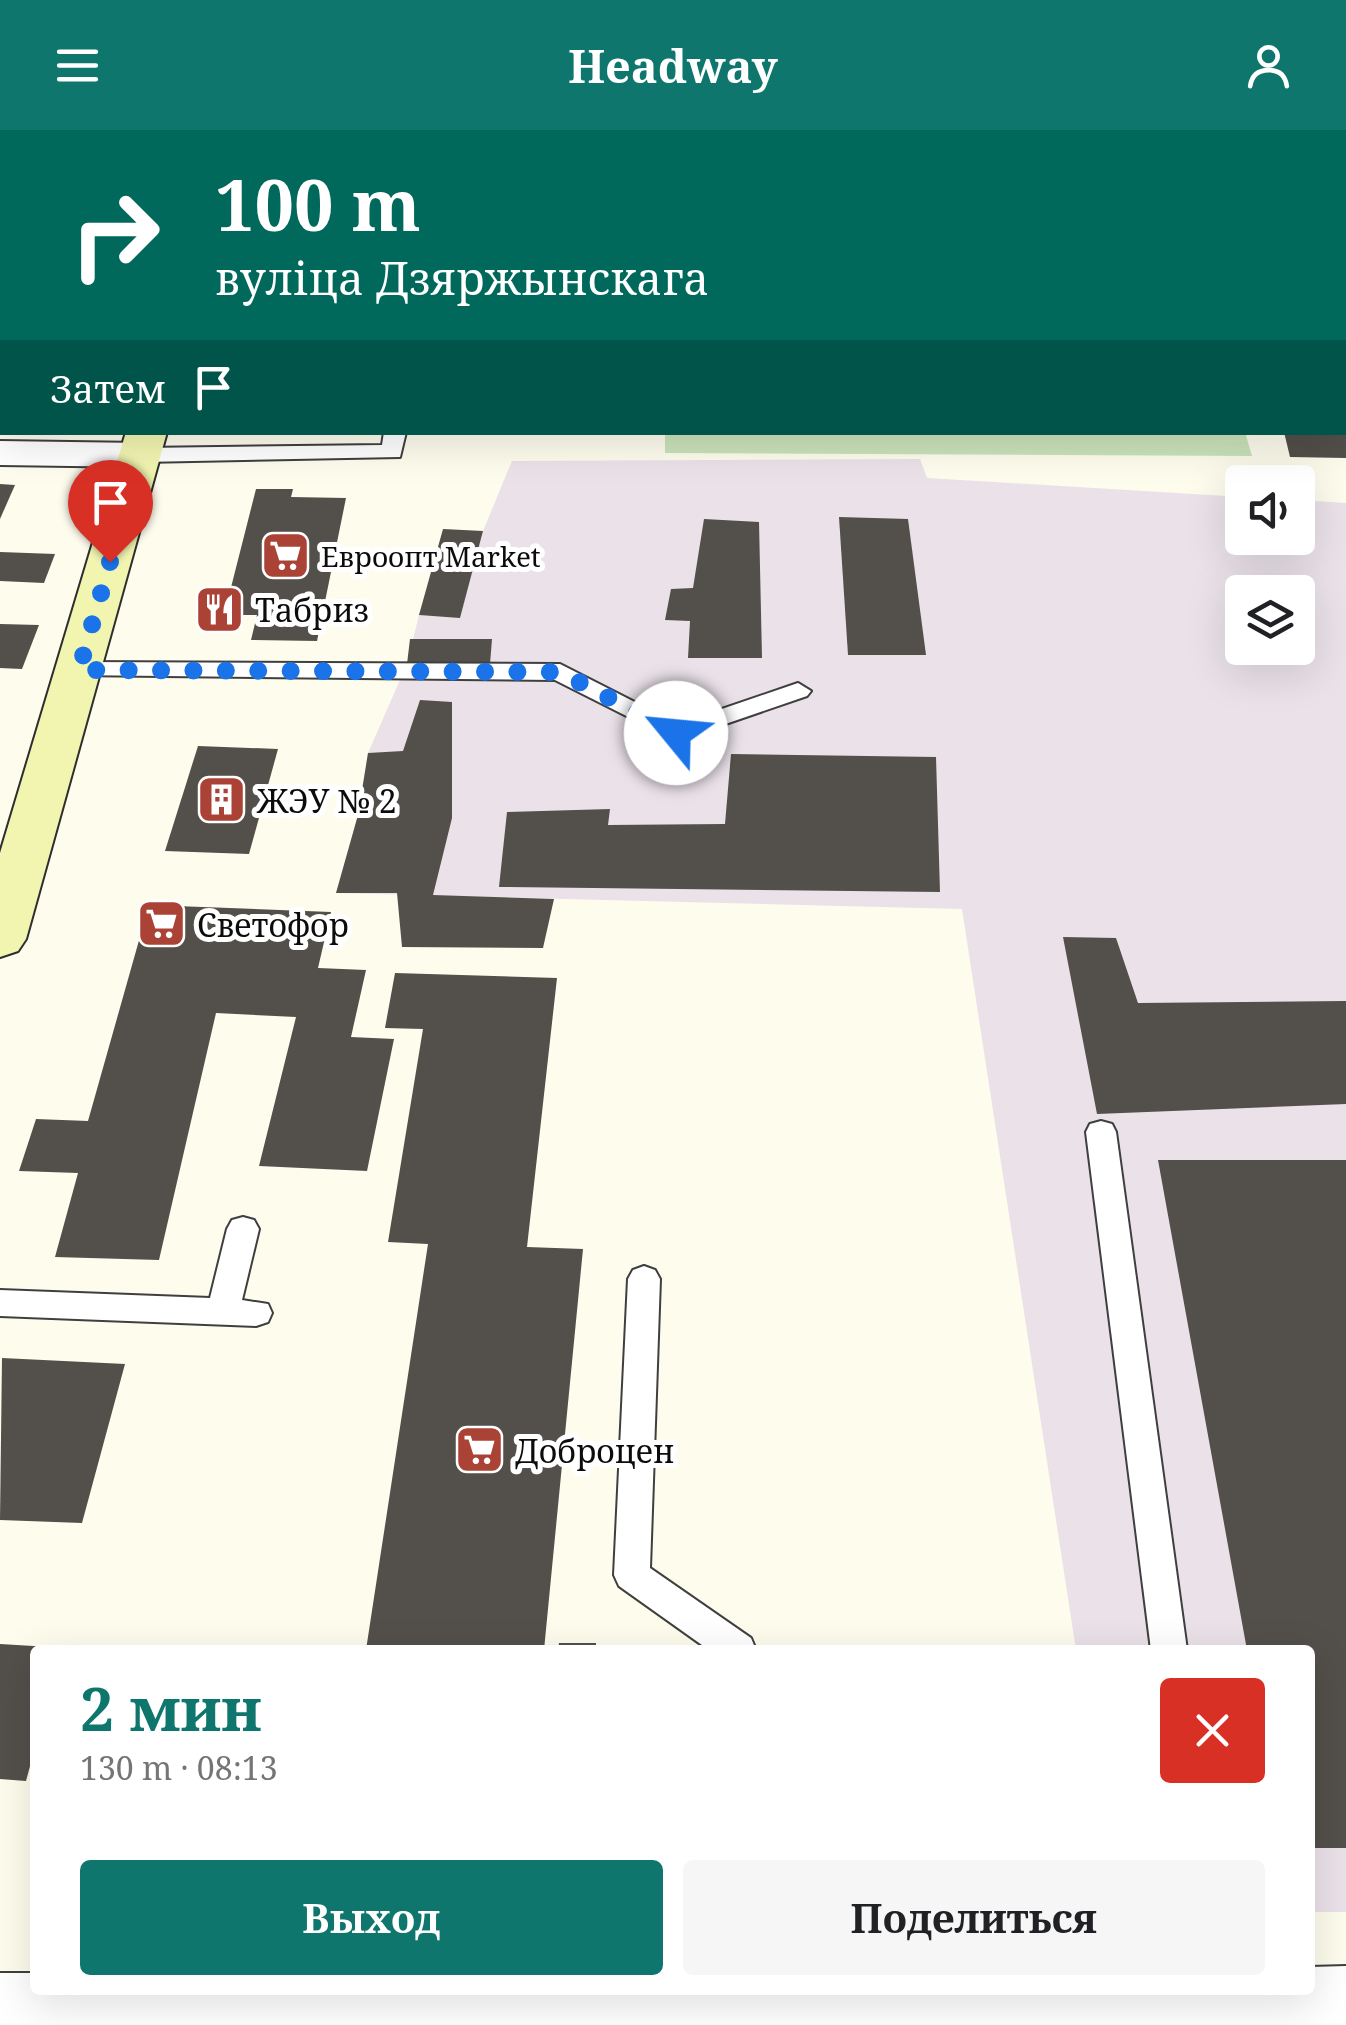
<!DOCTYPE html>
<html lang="ru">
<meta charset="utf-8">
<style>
:root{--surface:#fff;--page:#f6f6f6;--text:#202124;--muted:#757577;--accent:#0f766e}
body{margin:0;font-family:"Noto Serif",serif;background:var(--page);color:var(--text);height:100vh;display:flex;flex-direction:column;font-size:38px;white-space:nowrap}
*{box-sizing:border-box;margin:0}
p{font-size:32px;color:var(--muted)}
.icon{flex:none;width:55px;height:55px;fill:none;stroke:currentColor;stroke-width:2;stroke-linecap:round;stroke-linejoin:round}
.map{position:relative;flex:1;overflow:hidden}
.drawer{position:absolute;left:30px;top:1515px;width:1285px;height:350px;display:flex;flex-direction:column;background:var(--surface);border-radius:10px;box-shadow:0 10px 40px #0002}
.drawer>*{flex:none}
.top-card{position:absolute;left:0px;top:0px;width:1348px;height:305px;box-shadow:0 10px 40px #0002;background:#00695c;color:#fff;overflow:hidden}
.buttons{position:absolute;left:1225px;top:335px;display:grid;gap:20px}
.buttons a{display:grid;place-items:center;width:90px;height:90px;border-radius:10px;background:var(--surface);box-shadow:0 10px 40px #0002;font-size:50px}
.pin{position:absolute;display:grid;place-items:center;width:85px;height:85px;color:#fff;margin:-102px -42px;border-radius:50% 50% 50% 0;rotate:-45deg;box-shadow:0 0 10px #0007}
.pin .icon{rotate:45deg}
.me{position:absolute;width:110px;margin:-55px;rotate:298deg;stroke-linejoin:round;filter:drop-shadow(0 0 8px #0008)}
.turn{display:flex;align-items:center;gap:35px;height:210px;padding:0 50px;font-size:45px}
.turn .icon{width:130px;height:130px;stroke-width:2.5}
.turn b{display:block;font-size:70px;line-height:85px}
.then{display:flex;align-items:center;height:95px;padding:0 50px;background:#0003;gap:20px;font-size:38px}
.round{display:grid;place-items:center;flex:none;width:105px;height:105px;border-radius:10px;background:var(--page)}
.head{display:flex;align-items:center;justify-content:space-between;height:170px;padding:0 50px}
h1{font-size:60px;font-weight:700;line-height:75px;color:var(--accent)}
.button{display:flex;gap:20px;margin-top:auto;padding:20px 50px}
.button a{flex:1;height:115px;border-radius:10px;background:var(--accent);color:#fff;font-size:40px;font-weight:700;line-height:115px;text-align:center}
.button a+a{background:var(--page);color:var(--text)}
header{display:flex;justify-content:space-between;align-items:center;height:130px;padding:0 50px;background:var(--accent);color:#fff;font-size:45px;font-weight:700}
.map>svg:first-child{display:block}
.industrial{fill:#eae1e9;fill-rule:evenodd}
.green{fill:#cae3bb}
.building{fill:#534f4a}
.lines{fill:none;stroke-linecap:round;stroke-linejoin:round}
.lane-casing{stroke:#3f3f3f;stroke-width:4}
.street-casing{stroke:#3f3f3f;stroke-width:4}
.secondary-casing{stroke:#2e2e2e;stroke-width:4}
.lane{fill:#fff;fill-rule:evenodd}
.street{fill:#fff;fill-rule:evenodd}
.secondary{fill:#f2f5b0;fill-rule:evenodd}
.route{stroke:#1a73e8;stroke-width:18;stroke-dasharray:0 32.4}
.labels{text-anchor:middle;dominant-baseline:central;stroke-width:10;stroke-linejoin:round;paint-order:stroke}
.far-poi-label{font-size:28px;fill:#0c0c0c;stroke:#fff;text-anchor:start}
.poi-label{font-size:32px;fill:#0c0c0c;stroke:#fff;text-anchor:start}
</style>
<header><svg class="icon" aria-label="menu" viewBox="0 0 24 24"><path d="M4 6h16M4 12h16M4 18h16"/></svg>Headway<svg class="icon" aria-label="person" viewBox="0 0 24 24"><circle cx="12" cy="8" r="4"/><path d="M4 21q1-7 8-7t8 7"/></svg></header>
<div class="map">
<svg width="1346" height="1895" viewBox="0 0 1346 1895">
<rect width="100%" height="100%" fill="#fdfced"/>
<path class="industrial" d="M 920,329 L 927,348 L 1242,367 L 1242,408 L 1298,408 L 1298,370 L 1346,373 L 1346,1782 L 1310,1782 L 1310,1520 L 1076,1520 L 962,779 L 336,763 L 358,685 L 368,623 L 407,534 L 419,485 L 460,487 L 483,401 L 512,331 ZM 1242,462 L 1298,462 L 1298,518 L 1242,518 Z"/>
<path class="green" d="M 665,303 L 1245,302 L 1252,326 L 665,323 Z"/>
<g class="building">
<path d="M 1284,302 L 1346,302 L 1346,328 L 1290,327 Z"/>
<path d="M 0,354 L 15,355 L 0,389 Z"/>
<path d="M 256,359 L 293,359 L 291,367 L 346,368 L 317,511 L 251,510 L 257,485 L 224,485 Z"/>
<path d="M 839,387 L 908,389 L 926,525 L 848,525 Z"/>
<path d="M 704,389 L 759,392 L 762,528 L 688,528 L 690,491 L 665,490 L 671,459 L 693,458 Z"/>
<path d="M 443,399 L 483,401 L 460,488 L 419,485 Z"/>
<path d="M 0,422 L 55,424 L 44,453 L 0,451 Z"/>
<path d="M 0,494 L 39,495 L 22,539 L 0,538 Z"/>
<path d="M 410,509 L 492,509 L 490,534 L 407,534 Z"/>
<path d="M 420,570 L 452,572 L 452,688 L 433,765 L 554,769 L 543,818 L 402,817 L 397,763 L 336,763 L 358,685 L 368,623 L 403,621 Z"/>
<path d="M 198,616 L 278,619 L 249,724 L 165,721 Z"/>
<path d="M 731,624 L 936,627 L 940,762 L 499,757 L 507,682 L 610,679 L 608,695 L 725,694 Z"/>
<path d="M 149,775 L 331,782 L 318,838 L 366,840 L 351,907 L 394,909 L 367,1041 L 259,1036 L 296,887 L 216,883 L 159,1130 L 55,1127 L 78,1043 L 19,1041 L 36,989 L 88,991 Z"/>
<path d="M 1063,807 L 1116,808 L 1138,873 L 1346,871 L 1346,974 L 1097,984 Z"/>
<path d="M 395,843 L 557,848 L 527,1117 L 583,1119 L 544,1520 L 366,1520 L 428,1114 L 388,1112 L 423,899 L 385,898 Z"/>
<path d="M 1158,1030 L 1346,1030 L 1346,1718 L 1310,1718 L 1310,1520 L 1247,1520 Z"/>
<path d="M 2,1228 L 125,1234 L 82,1393 L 0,1390 Z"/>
<path d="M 559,1513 L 596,1513 L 596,1520 L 558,1520 Z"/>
<path d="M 0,1514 L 50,1517 L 35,1520 L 35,1618 L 26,1651 L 0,1649 Z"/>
</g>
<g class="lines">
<defs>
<g id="lane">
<path d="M 1211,0 L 1229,0 L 1230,2 L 1212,2 Z"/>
<rect x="0" y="89" width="2" height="12"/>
<path d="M 384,302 L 406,302 L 400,327 L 142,332 L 131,325 L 142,318 L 382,315 Z"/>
<path d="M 79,532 L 560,534 L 678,594 L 798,553 L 811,561 L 807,566 L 676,611 L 555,550 L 70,545 L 66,540 Z"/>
<path d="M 1101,991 L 1112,994 L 1116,1002 L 1187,1520 L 1151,1520 L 1086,1002 L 1090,994 Z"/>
<path d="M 243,1087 L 254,1090 L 259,1099 L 242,1170 L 268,1174 L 272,1183 L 268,1192 L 256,1196 L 0,1186 L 0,1160 L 210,1168 L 227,1099 L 232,1090 Z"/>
<path d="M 644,1136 L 655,1140 L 660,1149 L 650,1438 L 751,1508 L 756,1520 L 709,1520 L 619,1456 L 614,1445 L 628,1149 L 633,1140 Z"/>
</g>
<g id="street">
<path d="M 0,311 L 142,313 L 157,316 L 163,325 L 157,334 L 142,337 L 0,335 Z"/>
<path d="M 1346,1836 L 1346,1895 L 0,1895 L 0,1843 L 35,1843 L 35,1860 L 1310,1860 L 1310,1837 Z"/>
</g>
<path id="secondary" d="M 126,302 L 167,302 L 26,809 L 18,821 L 0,827 L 0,723 Z"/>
</defs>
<use href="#lane" class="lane-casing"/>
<use href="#street" class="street-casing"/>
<use href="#secondary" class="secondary-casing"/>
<use href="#lane" class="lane"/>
<use href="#street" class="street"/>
<use href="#secondary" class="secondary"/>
</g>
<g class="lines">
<path class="route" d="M 110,432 L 79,540 L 560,542 L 676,603"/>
</g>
<defs>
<symbol id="supermarket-square" viewBox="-11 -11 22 22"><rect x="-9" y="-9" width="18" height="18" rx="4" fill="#aa4236" stroke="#fff"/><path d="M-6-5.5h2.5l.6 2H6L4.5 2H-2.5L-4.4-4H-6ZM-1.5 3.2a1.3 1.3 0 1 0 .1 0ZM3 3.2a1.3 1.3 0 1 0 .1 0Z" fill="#fff"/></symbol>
<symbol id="restaurant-square" viewBox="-11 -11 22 22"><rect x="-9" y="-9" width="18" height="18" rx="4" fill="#aa4236" stroke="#fff"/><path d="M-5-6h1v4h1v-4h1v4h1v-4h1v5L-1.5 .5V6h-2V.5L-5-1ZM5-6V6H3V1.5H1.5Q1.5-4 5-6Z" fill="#fff"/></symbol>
<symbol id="building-square" viewBox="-11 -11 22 22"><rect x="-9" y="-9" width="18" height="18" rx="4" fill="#aa4236" stroke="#fff"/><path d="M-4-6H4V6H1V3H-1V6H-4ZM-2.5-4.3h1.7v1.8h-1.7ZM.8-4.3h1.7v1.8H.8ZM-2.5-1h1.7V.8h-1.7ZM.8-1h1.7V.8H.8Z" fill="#fff"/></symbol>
</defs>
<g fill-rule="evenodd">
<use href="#supermarket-square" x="258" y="398" width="55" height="55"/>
<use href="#restaurant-square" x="192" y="452" width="55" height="55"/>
<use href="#building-square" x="194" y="642" width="55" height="55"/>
<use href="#supermarket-square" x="134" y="766" width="55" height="55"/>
<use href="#supermarket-square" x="452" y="1292" width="55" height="55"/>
</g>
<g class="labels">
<g class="far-poi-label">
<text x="321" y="426">Евроопт Market</text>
</g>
<g class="poi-label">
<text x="255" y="479">Табриз</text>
<text x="257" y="670">ЖЭУ № 2</text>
<text x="197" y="794">Светофор</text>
<text x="515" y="1320">Доброцен</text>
</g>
</g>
</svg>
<div class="buttons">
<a><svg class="icon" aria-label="sound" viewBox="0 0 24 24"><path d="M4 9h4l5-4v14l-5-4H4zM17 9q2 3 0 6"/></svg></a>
<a><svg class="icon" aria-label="layers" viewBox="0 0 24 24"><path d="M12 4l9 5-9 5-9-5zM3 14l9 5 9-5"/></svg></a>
</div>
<div class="pin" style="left:110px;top:432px;background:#d93025"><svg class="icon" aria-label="arrive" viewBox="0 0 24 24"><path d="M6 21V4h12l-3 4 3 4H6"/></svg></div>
<svg class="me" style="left:676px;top:603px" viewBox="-20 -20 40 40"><circle r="19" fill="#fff"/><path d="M0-13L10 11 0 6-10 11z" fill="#1a73e8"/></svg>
<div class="top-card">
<div class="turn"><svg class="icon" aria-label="right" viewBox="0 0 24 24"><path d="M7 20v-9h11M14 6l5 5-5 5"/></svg><div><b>100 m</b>вуліца Дзяржынскага</div></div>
<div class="then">Затем<svg class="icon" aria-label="arrive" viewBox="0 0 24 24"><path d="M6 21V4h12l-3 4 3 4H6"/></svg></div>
</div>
<section class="drawer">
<div class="head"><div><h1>2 мин</h1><p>130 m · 08:13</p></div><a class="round" style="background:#d93025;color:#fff"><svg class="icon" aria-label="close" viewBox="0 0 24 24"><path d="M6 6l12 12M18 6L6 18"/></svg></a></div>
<div class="button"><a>Выход</a><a>Поделиться</a></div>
</section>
</div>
